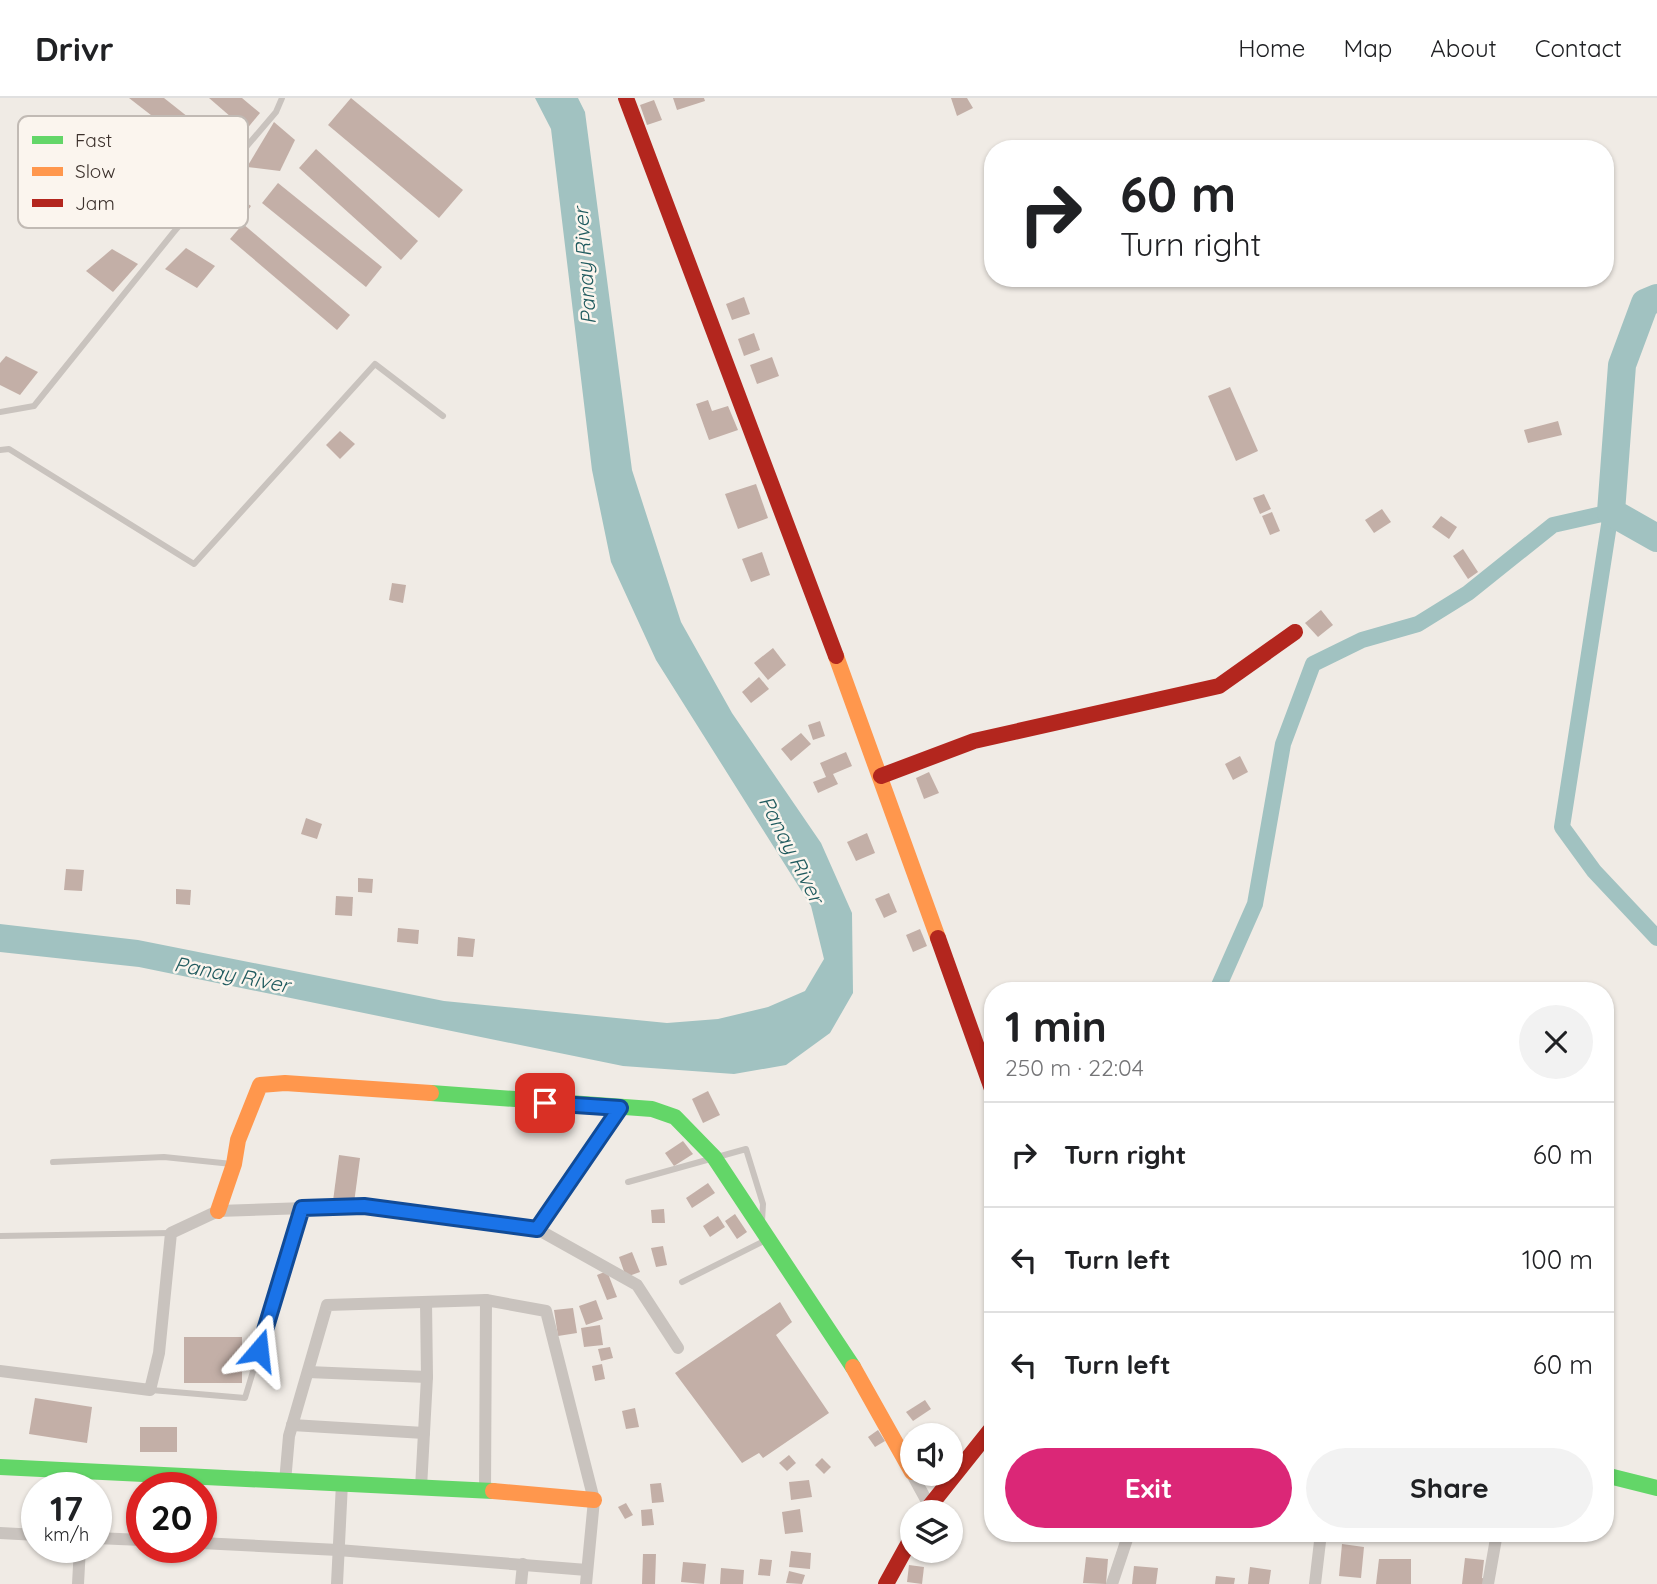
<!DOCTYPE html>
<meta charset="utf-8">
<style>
:root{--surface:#fff;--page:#f2f2f2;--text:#202124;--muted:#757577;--line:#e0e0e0;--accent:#db2777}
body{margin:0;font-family:Quicksand,sans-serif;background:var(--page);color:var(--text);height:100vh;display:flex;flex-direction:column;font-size:26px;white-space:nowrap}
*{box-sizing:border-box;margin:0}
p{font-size:23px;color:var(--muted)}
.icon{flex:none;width:38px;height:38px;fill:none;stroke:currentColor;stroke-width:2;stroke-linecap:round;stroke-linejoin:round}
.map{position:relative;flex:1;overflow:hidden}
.side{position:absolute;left:984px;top:884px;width:630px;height:560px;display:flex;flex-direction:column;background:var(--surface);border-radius:28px;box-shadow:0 2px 5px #0004}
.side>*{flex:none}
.banner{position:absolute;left:984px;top:42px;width:630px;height:147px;border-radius:28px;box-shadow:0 2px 5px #0004;background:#fff;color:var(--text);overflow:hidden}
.controls{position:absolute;left:900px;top:1325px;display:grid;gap:14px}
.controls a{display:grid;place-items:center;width:63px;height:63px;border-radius:50%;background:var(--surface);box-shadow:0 2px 5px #0004;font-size:35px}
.speed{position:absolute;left:21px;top:1374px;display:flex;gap:14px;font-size:35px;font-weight:700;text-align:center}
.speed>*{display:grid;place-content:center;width:91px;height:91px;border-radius:50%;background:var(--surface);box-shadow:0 2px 5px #0004;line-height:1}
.speed small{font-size:18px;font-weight:400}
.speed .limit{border:10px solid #d22;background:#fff;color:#111}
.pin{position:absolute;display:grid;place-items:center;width:60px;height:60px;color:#fff;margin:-30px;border-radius:14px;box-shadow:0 4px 10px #0006}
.me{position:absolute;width:77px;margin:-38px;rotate:17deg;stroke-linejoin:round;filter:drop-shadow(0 0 5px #0008)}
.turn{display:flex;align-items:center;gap:24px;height:147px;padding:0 21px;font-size:32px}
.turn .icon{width:91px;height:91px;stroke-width:2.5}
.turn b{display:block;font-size:49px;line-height:60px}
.round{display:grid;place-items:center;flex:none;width:74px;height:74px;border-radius:37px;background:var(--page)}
.overview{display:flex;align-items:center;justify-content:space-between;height:119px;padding:0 21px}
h1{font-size:42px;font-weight:800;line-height:52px}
.primary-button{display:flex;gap:14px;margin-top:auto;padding:14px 21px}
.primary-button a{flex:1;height:80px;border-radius:42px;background:var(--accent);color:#fff;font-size:28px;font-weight:800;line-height:80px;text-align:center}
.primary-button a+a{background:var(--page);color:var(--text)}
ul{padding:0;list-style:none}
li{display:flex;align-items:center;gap:21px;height:105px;padding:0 21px;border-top:2px solid var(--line)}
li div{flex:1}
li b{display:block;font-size:26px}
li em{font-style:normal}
header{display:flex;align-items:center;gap:42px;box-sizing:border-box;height:98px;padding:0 35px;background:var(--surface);border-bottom:2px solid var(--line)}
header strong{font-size:33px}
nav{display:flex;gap:38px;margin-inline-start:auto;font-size:24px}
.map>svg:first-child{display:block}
.water{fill:#a1c2c1}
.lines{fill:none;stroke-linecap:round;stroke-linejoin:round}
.canal{stroke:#a1c2c1;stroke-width:16}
.river{stroke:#a1c2c1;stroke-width:28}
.building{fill:#c3afa7}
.lane{stroke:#c9c3be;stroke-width:6}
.street{stroke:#c9c3be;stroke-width:12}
.fast{stroke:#63d668;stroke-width:16}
.slow{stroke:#ff974d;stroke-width:16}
.jam{stroke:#b3261e;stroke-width:16}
.route-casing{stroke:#114b97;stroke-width:18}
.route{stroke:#1a73e8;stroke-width:12}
.labels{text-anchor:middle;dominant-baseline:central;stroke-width:5;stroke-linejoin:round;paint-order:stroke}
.water-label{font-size:21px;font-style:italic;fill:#1f5a5e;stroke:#fbf5ee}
.key{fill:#fbf5ee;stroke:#c1bab4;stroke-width:2}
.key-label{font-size:19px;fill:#3b302b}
</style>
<header>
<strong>Drivr</strong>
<nav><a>Home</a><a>Map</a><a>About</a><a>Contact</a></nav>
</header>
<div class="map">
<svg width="1657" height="1486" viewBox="0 0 1657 1486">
<rect width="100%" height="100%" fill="#f0ebe5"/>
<path class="water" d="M 535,0 L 578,0 L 585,14 L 632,372 L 681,524 L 732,615 L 821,745 L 852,815 L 853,895 L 830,935 L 786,967 L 734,976 L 623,968 L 139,869 L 0,854 L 0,826 L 138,842 L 444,903 L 667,925 L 718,921 L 768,909 L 805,893 L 824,861 L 811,808 L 656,562 L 611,464 L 592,372 L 551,31 Z"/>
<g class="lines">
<path class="canal" d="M 1217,892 L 1255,806 L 1283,646 L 1313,566 L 1362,542 L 1418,526 L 1468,495 L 1553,427 L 1611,414 L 1562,729 L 1594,773 L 1657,840"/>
<path class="river" d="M 1657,200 L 1645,205 L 1622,267 L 1611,414 L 1657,440"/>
</g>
<g class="building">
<path d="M 129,0 L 164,0 L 231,53 L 218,69 Z"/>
<path d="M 209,0 L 242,0 L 260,15 L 246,32 Z"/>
<path d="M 351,0 L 463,92 L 439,120 L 328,27 Z"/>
<path d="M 673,0 L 704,0 L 705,3 L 677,12 Z"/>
<path d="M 951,0 L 967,0 L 973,10 L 957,18 Z"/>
<path d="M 654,2 L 662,22 L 647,27 L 640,7 Z"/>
<path d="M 274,24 L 295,42 L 280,73 L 247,69 Z"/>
<path d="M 316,51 L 418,143 L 401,162 L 299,70 Z"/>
<path d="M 278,85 L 382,169 L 366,189 L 262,105 Z"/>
<path d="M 230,93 L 251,108 L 235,130 L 214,115 Z"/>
<path d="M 243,126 L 350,217 L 337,232 L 230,141 Z"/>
<path d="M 186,150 L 215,168 L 197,190 L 165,171 Z"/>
<path d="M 112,151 L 138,166 L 113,194 L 86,173 Z"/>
<path d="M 744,199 L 750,216 L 732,222 L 726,206 Z"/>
<path d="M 754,235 L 760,252 L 744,258 L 738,241 Z"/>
<path d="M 6,258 L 38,274 L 20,297 L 0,287 L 0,265 Z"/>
<path d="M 772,259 L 779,278 L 757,286 L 750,267 Z"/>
<path d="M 1230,289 L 1258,353 L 1236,363 L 1208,298 Z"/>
<path d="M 708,302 L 712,313 L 728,308 L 738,332 L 709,342 L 696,306 Z"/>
<path d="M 1558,323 L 1562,337 L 1528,345 L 1524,332 Z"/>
<path d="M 340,333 L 355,346 L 340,361 L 326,347 Z"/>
<path d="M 756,386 L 768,420 L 738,431 L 725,396 Z"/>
<path d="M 1264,396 L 1271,411 L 1260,416 L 1253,400 Z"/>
<path d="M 1382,411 L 1391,424 L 1374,435 L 1365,422 Z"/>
<path d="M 1272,414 L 1280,433 L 1270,437 L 1262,418 Z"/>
<path d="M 1441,418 L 1457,429 L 1449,441 L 1432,429 Z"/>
<path d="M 1463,451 L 1478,474 L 1468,481 L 1453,458 Z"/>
<path d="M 762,454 L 770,477 L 751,484 L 742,461 Z"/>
<path d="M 392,485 L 406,487 L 403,505 L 389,502 Z"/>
<path d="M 1321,512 L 1333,527 L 1318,539 L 1305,525 Z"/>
<path d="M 773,550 L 786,567 L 768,582 L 754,565 Z"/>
<path d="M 759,579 L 769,591 L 751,605 L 742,594 Z"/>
<path d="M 820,623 L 825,638 L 813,642 L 808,627 Z"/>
<path d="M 801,635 L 811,646 L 791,663 L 781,651 Z"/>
<path d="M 846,654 L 852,668 L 833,676 L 838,686 L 818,695 L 813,684 L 826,679 L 820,665 Z"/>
<path d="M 1240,658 L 1248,674 L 1233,682 L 1225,666 Z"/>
<path d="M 929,674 L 939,695 L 924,701 L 916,680 Z"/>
<path d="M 306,720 L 322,726 L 317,741 L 301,736 Z"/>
<path d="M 867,735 L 875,755 L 856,763 L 847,744 Z"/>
<path d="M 66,771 L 84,772 L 82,793 L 64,792 Z"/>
<path d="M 358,780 L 373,781 L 372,795 L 358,794 Z"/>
<path d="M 176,791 L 191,792 L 190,807 L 176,806 Z"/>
<path d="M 889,795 L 897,814 L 884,820 L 875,801 Z"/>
<path d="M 336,798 L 353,799 L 352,818 L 335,817 Z"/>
<path d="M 398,830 L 419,832 L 418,846 L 397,844 Z"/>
<path d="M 920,831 L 927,848 L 913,854 L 906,837 Z"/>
<path d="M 458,839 L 475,841 L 473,859 L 457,858 Z"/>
<path d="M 708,993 L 720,1017 L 703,1025 L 692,1001 Z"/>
<path d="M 683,1043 L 693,1056 L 674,1068 L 665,1055 Z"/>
<path d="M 339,1057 L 360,1060 L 354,1105 L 333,1103 Z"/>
<path d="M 708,1085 L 715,1095 L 692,1110 L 686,1100 Z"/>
<path d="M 664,1111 L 665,1125 L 652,1125 L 651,1112 Z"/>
<path d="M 735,1116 L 747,1134 L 737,1141 L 725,1123 Z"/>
<path d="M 718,1118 L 725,1129 L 710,1139 L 703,1128 Z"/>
<path d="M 663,1148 L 667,1167 L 656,1169 L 651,1150 Z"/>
<path d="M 632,1154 L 640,1174 L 626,1179 L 619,1159 Z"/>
<path d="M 607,1173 L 617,1199 L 607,1202 L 597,1177 Z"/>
<path d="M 596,1202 L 603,1221 L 586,1227 L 579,1208 Z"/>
<path d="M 780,1204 L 792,1224 L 776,1237 L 829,1315 L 763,1360 L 759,1355 L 742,1365 L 675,1275 Z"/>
<path d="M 573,1210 L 577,1235 L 558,1238 L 554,1212 Z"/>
<path d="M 600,1227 L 603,1247 L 584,1249 L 581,1230 Z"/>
<rect x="184" y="1239" width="58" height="46"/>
<path d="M 610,1249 L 613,1260 L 601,1263 L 598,1251 Z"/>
<path d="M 602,1266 L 605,1281 L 595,1283 L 592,1268 Z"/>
<path d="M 35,1300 L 92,1309 L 87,1345 L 29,1336 Z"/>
<path d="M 925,1302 L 931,1311 L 913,1323 L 906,1314 Z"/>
<path d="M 635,1310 L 639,1329 L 626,1331 L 622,1313 Z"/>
<rect x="140" y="1329" width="37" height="25"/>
<path d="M 878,1332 L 885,1343 L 875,1349 L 868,1339 Z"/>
<path d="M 789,1357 L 796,1365 L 787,1373 L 779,1365 Z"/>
<path d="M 822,1360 L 831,1369 L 824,1376 L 815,1367 Z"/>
<path d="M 809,1382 L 812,1399 L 791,1402 L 789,1384 Z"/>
<path d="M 661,1385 L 664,1404 L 652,1405 L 650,1386 Z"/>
<path d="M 626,1405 L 633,1417 L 625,1421 L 618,1409 Z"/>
<path d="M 652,1411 L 654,1427 L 642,1428 L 641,1412 Z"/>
<path d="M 800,1411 L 803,1434 L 785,1436 L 782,1414 Z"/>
<path d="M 1245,1435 L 1276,1435 L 1275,1444 L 1245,1441 Z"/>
<path d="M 1342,1446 L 1364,1449 L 1361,1480 L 1339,1478 Z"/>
<path d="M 791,1453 L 811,1455 L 810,1471 L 789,1469 Z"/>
<path d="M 643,1456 L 656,1456 L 655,1486 L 642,1486 Z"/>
<path d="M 1086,1459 L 1108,1461 L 1106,1486 L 1083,1485 Z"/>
<path d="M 1465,1460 L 1484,1462 L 1482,1480 L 1486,1481 L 1485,1486 L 1462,1486 Z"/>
<path d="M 760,1461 L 772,1462 L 770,1478 L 758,1477 Z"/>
<path d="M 1379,1461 L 1411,1461 L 1411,1486 L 1376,1486 Z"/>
<path d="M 683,1464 L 706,1466 L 704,1486 L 681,1484 Z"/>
<path d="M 909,1467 L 924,1469 L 922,1486 L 907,1484 Z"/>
<path d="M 1134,1468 L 1158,1470 L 1156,1486 L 1132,1486 Z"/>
<path d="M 1250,1469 L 1271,1472 L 1269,1486 L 1248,1486 Z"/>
<path d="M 721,1470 L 744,1472 L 743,1486 L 720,1486 Z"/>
<path d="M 789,1473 L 805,1477 L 802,1486 L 786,1485 Z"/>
<path d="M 1216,1478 L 1235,1480 L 1234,1486 L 1215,1486 Z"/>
</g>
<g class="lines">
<g class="lane">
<path d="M 0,314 L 34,308 L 173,135 L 276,14 L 282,0"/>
<path d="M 0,352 L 9,351 L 194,466 L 375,266 L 443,318"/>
<path d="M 53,1064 L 164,1059 L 232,1066"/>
<path d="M 628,1084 L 746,1051 L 763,1106 L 762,1123"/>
<path d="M 0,1138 L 171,1135"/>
<path d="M 682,1184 L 766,1142"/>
<path d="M 151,1292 L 245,1300 L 302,1110"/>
</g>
<g class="street">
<path d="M 537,1131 L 620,1010"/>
<path d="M 486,1202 L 546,1213 L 594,1402 L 586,1486"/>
<path d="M 0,1273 L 150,1292 L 159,1255 L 171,1135 L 218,1113 L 364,1108 L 537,1131 L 637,1187 L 678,1250"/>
<path d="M 308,1274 L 427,1279"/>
<path d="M 292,1327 L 424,1335"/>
<path d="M 912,1376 L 929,1407"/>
<path d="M 285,1384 L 289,1338 L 327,1207 L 486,1202 L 485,1394"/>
<path d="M 85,1390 L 86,1374"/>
<path d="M 421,1390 L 427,1279 L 426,1204"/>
<path d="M 0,1435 L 37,1437"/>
<path d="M 96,1440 L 142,1442"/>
<path d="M 201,1445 L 338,1452 L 587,1472"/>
<path d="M 78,1486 L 80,1449"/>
<path d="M 337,1486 L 342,1385"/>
<path d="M 521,1486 L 523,1466"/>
<path d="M 1112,1486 L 1129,1435"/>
<path d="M 1315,1486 L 1321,1435"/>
<path d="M 1488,1486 L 1497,1435"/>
</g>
<g class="fast">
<path d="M 431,995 L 652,1011 L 675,1019 L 714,1059 L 853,1269"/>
<path d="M 0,1369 L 493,1393"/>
<path d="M 1605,1377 L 1657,1390"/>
</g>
<g class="slow">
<path d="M 836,558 L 938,840"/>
<path d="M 218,1113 L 234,1066 L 238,1042 L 260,987 L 285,985 L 431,995"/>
<path d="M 853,1269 L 912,1374"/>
<path d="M 493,1393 L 594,1402"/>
</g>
<g class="jam">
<path d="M 626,0 L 836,558"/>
<path d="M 881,678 L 974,643 L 1219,588 L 1295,534"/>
<path d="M 938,840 L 992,991"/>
<path d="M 925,1414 L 992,1330"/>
<path d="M 886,1486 L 912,1439"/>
</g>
</g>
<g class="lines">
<defs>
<path id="route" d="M 259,1252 L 302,1110 L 364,1108 L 537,1131 L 620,1010 L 545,1005"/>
</defs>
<use href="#route" class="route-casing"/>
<use href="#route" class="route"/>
</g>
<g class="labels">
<g class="water-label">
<text transform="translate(584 168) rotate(-94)">Panay River</text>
<text transform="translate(792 751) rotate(63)">Panay River</text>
<text transform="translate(232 876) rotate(11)">Panay River</text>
</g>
</g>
<rect x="18" y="18" width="230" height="112" rx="10" class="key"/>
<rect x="32" y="38" width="31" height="8" fill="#63d668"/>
<rect x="32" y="69" width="31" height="9" fill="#ff974d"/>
<rect x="32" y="101" width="31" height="8" fill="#b3261e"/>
<g class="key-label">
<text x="75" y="49">Fast</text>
<text x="75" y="80">Slow</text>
<text x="75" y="112">Jam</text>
</g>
</svg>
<div class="controls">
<a><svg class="icon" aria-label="sound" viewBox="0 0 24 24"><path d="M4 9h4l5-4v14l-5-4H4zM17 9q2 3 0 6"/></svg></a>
<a><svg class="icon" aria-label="layers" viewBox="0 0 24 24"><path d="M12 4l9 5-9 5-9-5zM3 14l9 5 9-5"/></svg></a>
</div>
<div class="speed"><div>17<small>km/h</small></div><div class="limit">20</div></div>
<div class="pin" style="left:545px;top:1005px;background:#d93025"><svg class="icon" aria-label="arrive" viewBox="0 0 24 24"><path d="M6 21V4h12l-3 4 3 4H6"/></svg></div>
<svg class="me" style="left:259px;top:1252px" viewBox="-20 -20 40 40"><path d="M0-17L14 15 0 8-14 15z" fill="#1a73e8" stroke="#fff" stroke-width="4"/></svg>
<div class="banner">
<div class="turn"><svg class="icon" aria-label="right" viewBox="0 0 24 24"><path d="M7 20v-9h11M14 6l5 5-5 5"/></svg><div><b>60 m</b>Turn right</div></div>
</div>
<section class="side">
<div class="overview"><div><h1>1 min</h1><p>250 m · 22:04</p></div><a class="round"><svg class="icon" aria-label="close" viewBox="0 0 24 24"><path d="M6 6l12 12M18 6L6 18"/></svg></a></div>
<ul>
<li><svg class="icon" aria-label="right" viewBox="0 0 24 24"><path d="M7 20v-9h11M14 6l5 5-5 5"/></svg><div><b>Turn right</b></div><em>60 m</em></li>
<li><svg class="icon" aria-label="left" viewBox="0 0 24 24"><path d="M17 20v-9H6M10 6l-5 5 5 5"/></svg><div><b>Turn left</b></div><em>100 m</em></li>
<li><svg class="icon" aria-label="left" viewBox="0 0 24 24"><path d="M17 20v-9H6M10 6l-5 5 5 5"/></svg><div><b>Turn left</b></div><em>60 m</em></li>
</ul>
<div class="primary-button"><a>Exit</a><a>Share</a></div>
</section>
</div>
